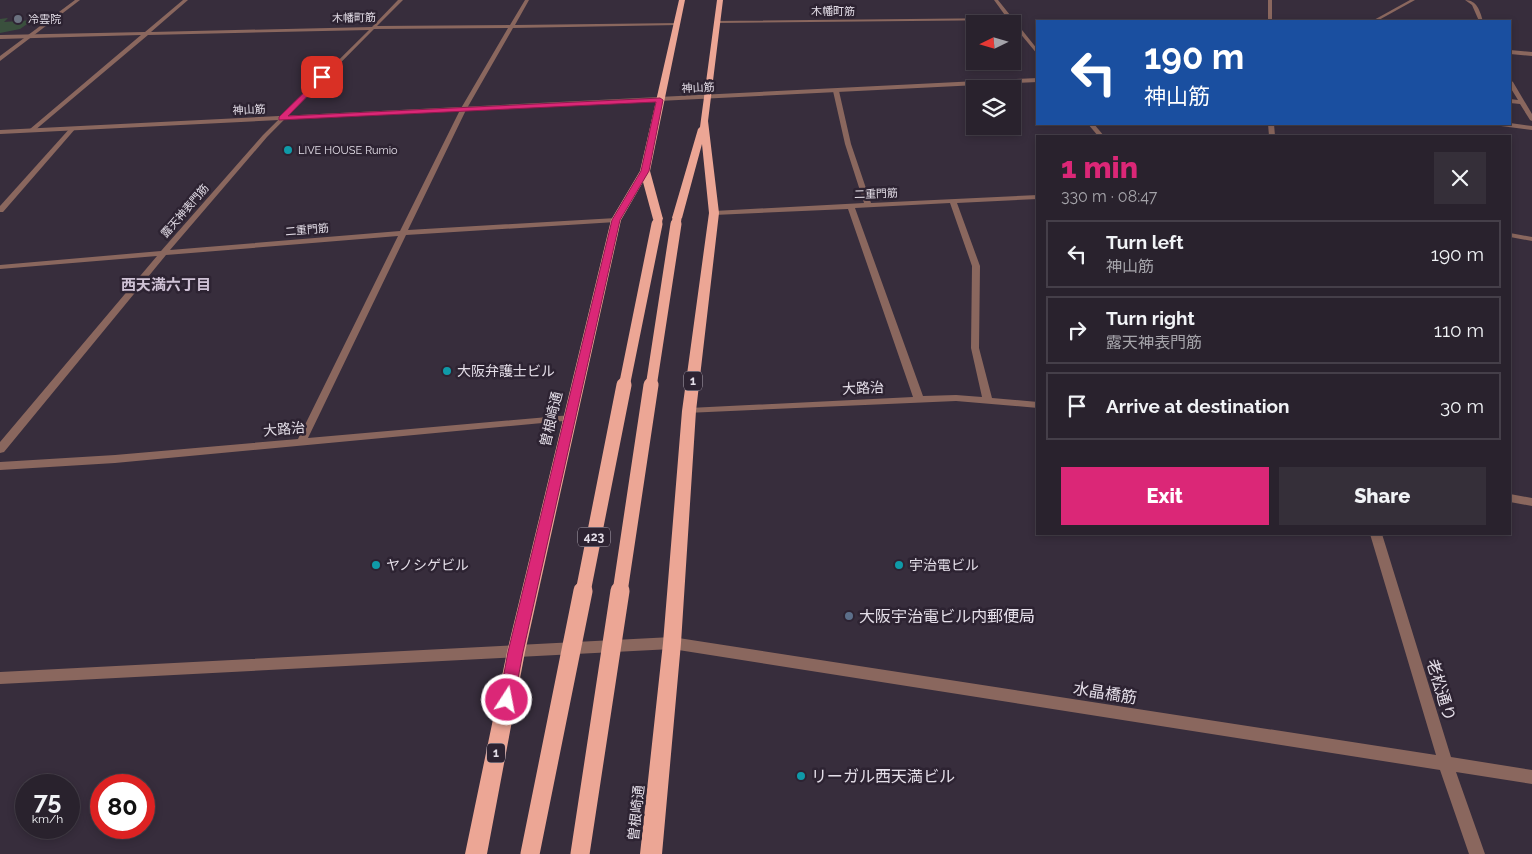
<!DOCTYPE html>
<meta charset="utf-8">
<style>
:root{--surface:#29222d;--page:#352f39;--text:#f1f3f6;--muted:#a5a4aa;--line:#453f49;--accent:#db2777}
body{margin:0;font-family:Raleway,"Noto Sans JP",sans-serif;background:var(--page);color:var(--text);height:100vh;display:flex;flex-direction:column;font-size:19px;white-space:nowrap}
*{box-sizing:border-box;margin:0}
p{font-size:16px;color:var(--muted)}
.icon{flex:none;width:28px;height:28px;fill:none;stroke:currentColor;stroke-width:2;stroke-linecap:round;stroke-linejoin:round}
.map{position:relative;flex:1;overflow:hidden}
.details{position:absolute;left:1036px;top:135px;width:475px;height:400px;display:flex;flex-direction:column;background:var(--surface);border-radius:0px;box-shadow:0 2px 8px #0003,0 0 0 1px var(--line)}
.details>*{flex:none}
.hud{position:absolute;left:1036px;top:20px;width:475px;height:105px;border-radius:0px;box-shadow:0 2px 8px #0003,0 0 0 1px var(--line);background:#1a4fa0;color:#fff;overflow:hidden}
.needle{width:32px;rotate:265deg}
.buttons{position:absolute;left:966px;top:15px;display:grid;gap:10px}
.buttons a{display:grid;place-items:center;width:55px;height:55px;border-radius:0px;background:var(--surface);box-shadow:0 2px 8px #0003,0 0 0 1px var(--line);font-size:25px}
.speed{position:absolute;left:15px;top:774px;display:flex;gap:10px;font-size:25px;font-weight:700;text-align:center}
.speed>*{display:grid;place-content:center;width:65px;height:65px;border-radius:50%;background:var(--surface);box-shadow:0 2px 8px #0003,0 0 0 1px var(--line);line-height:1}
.speed small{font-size:12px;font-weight:400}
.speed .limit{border:8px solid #d22;background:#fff;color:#111}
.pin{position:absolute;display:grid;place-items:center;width:42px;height:42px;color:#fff;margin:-21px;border-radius:10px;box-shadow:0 2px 8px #0006}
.me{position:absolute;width:55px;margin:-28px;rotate:11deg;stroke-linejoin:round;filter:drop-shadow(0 0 4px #0008)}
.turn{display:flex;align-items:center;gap:18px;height:105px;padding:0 25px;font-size:22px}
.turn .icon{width:65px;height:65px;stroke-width:2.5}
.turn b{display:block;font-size:35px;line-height:42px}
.round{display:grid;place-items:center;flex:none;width:52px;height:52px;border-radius:0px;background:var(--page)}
.headline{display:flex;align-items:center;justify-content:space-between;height:85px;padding:0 25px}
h1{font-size:30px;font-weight:800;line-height:38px;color:var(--accent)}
.action{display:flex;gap:10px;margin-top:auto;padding:10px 25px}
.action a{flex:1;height:58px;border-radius:0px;background:var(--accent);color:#fff;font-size:20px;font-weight:800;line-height:58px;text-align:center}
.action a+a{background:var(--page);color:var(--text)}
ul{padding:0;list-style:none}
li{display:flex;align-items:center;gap:15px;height:68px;margin:0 10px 8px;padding:0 15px;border:2px solid var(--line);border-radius:0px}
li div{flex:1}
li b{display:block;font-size:19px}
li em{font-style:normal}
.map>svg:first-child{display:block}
.green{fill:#3a503d}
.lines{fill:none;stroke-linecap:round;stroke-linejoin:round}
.minor{fill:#8a675e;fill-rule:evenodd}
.tertiary{fill:#8a675e;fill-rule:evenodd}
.trunk{fill:#eca695;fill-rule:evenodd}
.trunk-bridge-far3{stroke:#eca695;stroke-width:9}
.trunk-bridge-far2{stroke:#eca695;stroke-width:11}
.trunk-bridge-far1{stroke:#eca695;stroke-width:15}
.trunk-bridge{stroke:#eca695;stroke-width:19}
.route{fill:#db2777;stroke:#8e194d}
.worship-dot{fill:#6b7280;stroke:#2d2332;stroke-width:2}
.culture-dot{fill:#0f9aa8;stroke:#2d2332;stroke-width:2}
.service-dot{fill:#5c6f8a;stroke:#2d2332;stroke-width:2}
.labels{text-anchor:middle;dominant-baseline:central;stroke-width:5;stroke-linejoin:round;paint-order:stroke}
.far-street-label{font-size:11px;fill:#e4dee8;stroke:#2d2332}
.far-poi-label{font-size:11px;fill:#e4dee8;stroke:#2d2332;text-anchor:start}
.shield{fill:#2d2332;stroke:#ada6b1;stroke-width:1}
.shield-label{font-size:12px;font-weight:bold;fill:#e4dee8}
.poi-label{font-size:14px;fill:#e4dee8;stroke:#2d2332;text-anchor:start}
.street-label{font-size:14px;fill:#e4dee8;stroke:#2d2332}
.neighbourhood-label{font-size:15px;font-weight:bold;fill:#cfc2d5;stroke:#2d2332}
.near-poi-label{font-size:16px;fill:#e4dee8;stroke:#2d2332;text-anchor:start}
.near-street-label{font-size:16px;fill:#e4dee8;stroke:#2d2332}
</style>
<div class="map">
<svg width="1532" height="854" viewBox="0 0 1532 854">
<rect width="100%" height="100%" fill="#372d3c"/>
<path class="green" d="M 8,18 L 4,22 L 33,20 L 20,29 L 0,33 L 0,19 Z"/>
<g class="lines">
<g class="minor">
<path d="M 183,0 L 188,0 L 151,32 L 372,27 L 398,0 L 403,0 L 377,26 L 510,25 L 525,0 L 529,0 L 515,25 L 680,23 L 678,25 L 513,28 L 466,110 L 408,230 L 616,218 L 620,220 L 616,222 L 406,235 L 308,438 L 571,415 L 574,416 L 576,418 L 574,420 L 115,463 L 0,470 L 0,462 L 115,455 L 298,439 L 398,236 L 166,255 L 4,452 L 0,453 L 0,442 L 157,256 L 0,269 L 0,265 L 161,251 L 263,135 L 369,30 L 148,35 L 34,131 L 30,131 L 30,129 L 141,35 L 0,39 L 0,35 L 145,32 ZM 508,28 L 460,110 L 400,231 L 170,250 L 267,137 L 374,29 Z"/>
<path d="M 994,0 L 998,0 L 1038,50 L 1038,55 L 1009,20 L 716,23 L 714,22 L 716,21 L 1007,18 Z"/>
<rect x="1268" y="0" width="4" height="21"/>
<path d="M 1465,0 C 1477,0 1480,11 1483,21 L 1479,21 L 1472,5 Z"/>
<path d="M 1510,50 L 1532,52 L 1532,56 L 1510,54 Z"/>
<path d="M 1510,80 L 1513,82 L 1532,114 L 1532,121 L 1530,120 L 1520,104 L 1510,103 L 1510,99 L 1518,100 L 1510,87 Z"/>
<path d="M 836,89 L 839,91 L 851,144 L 871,203 L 1038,195 L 1038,199 L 957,203 L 980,266 L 979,348 L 992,398 L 1038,402 L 1038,408 L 956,401 L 686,413 L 684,411 L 689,408 L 913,397 L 848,209 L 714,215 L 710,213 L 714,211 L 864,203 L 845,144 L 833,91 ZM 950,203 L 972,266 L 971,348 L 982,397 L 956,395 L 923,396 L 855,208 Z"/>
<path d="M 1510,123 L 1532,126 L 1532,130 L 1501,126 L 1498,124 Z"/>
<path d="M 1088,124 L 1094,124 L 1104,136 L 1098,136 Z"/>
<path d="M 1268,124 L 1274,124 L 1275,136 L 1269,136 Z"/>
<path d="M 71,127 L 76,128 L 3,212 L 0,212 L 0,206 Z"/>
<path d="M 1510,233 L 1532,237 L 1532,241 L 1510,237 Z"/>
<path d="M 1510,494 L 1532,498 L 1532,506 L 1510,502 Z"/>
<path d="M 1370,534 L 1382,534 L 1451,757 L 1532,770 L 1532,784 L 1456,772 L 1485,854 L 1469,854 L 1440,770 L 672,649 L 0,684 L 0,672 L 672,637 L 1436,755 Z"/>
</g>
<g class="tertiary">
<path d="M 75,0 L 80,0 L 0,61 L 0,56 Z"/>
<path d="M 1410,0 L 1415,0 L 1377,21 L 1372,21 Z"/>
<path d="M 1038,78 L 1038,82 L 0,134 L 0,130 Z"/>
</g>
<g class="trunk">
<path d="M 679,0 L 685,0 L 650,171 L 663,219 L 658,222 L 653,219 L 643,182 L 621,220 L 525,652 L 487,854 L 465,854 L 507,652 L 611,220 L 640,171 Z"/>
<path d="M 717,0 L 723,0 L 708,121 L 719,213 L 696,411 L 681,643 L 662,854 L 640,854 L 663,643 L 682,411 L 709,213 L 702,144 L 682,218 L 677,221 L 672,218 L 698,129 L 700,127 Z"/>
</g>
<g class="trunk-bridge-far3">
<path d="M 657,226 L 658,219"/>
<path d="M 676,226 L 677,218"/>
</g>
<g class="trunk-bridge-far2">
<path d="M 624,387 L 657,224"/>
<path d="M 651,387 L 676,224"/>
</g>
<g class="trunk-bridge-far1">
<path d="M 583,592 L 624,385"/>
<path d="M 620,592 L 651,385"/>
</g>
<g class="trunk-bridge">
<path d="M 530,854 L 583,591"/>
<path d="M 580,854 L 620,591"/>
</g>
</g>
<path class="route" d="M 322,75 L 324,76 L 324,79 L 288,116 L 660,98 L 663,100 L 649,171 L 620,220 L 523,652 L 514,700 L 512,704 L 507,707 L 501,704 L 499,700 L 508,652 L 612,220 L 641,171 L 656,102 L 279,120 L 279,117 Z"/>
<circle class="worship-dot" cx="18" cy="19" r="5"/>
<g class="culture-dot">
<circle cx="288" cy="150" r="5"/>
<circle cx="447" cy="371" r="5"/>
<circle cx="376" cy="565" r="5"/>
<circle cx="899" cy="565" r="5"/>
<circle cx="801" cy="776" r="5"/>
</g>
<circle class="service-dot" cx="849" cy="616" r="5"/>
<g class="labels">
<g class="far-street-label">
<text x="833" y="11">木幡町筋</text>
<text transform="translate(354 18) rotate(-1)">木幡町筋</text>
<text transform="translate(698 88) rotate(-3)">神山筋</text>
<text transform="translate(249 110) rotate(-3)">神山筋</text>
<text transform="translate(876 194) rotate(-2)">二重門筋</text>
<text transform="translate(185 211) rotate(-49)">露天神表門筋</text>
<text transform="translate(307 230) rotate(-5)">二重門筋</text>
</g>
<g class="far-poi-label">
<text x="28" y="19">冷雲院</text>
<text x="298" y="150">LIVE HOUSE Rumio</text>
</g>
<g class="shield">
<rect x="684" y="371.5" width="18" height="19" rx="4"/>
<rect x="578" y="527.5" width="32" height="19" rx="4"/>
<rect x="487" y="743.5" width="18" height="19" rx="4"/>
</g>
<g class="shield-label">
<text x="693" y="381">1</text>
<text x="594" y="537">423</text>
<text x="496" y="753">1</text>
</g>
<g class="poi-label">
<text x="457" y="371">大阪弁護士ビル</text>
<text x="386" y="565">ヤノシゲビル</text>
<text x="909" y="565">宇治電ビル</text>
</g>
<g class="street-label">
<text transform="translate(863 388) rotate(-3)">大路治</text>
<text transform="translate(551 419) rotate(-77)">曽根崎通</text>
<text transform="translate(284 429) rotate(-5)">大路治</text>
<text transform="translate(636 813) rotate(-84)">曽根崎通</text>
</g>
<g class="neighbourhood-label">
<text x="166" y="285">西天満六丁目</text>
</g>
<g class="near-poi-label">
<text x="859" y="616">大阪宇治電ビル内郵便局</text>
<text x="811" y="776">リーガル西天満ビル</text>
</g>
<g class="near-street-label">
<text transform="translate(1441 690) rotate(73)">老松通り</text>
<text transform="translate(1105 693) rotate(9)">水晶橋筋</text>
</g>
</g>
</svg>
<div class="buttons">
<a><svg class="needle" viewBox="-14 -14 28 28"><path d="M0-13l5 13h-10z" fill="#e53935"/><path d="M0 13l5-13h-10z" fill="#a5a4aa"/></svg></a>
<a><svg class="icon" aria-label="layers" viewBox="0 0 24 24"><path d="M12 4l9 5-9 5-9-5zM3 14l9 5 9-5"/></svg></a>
</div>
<div class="speed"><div>75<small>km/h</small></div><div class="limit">80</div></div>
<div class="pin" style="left:322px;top:77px;background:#d93025"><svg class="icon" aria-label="arrive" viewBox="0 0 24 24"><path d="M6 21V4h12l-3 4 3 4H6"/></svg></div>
<svg class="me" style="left:507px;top:700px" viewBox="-20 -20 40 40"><circle r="17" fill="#db2777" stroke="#fff" stroke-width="3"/><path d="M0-11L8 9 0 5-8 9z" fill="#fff"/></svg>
<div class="hud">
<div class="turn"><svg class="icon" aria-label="left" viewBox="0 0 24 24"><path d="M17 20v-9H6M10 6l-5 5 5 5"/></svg><div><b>190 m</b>神山筋</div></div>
</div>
<section class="details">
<div class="headline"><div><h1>1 min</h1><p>330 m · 08:47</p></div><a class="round"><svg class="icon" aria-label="close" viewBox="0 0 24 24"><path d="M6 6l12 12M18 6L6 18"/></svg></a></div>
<ul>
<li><svg class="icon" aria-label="left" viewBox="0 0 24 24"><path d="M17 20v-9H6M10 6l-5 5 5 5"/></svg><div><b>Turn left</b><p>神山筋</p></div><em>190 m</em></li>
<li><svg class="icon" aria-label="right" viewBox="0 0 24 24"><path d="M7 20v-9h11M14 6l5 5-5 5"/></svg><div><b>Turn right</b><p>露天神表門筋</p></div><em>110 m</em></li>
<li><svg class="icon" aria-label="arrive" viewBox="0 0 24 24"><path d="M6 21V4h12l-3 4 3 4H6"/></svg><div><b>Arrive at destination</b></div><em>30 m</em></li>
</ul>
<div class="action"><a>Exit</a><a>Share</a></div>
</section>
</div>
